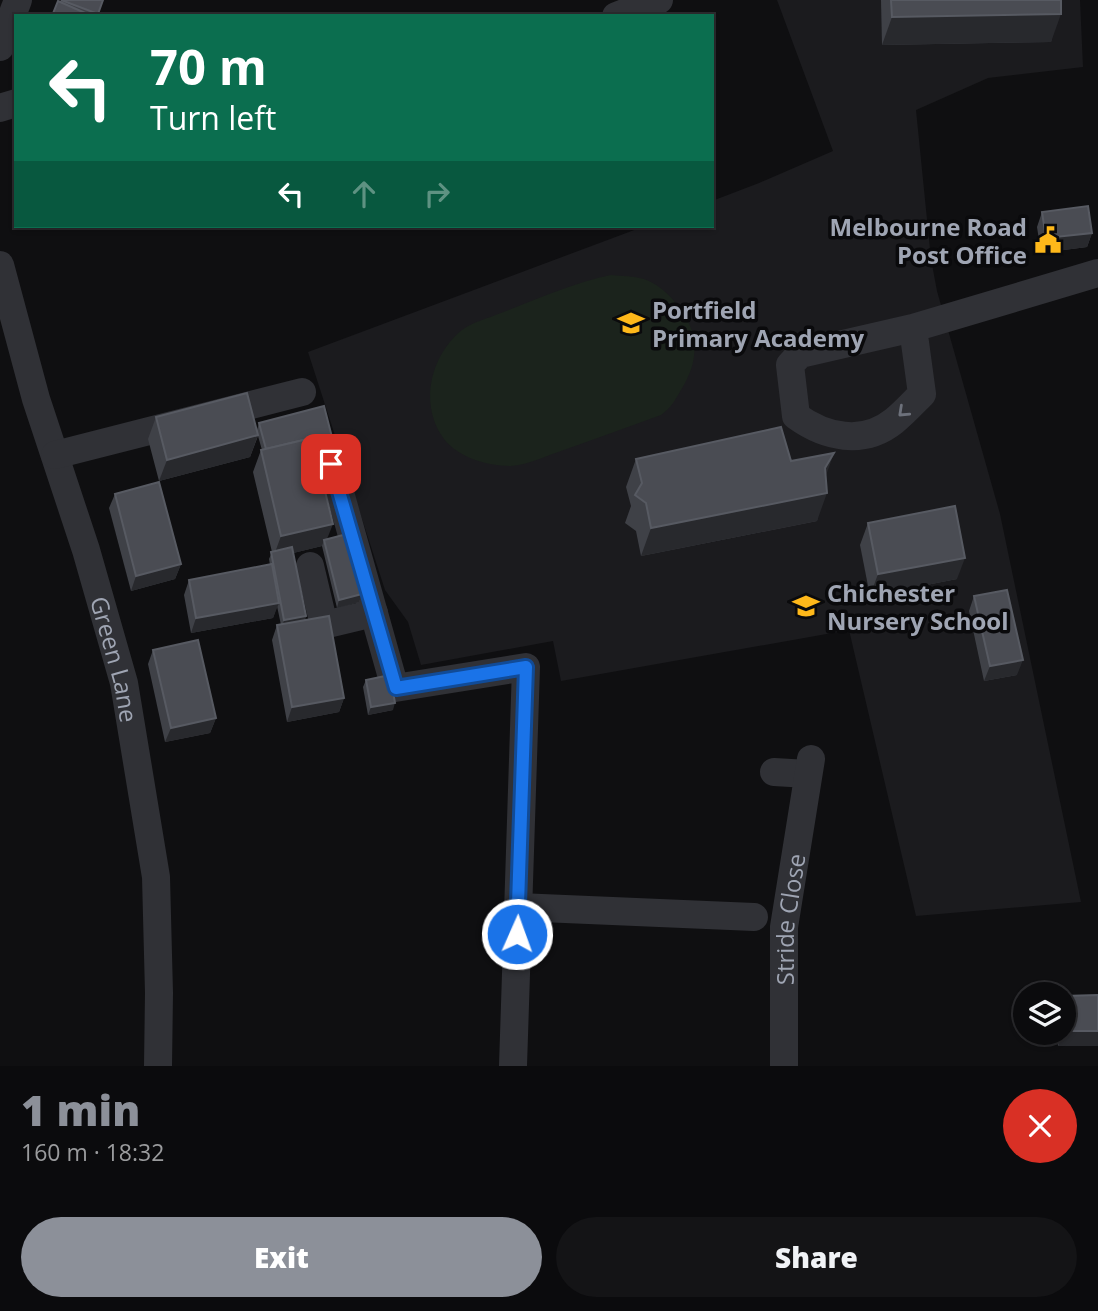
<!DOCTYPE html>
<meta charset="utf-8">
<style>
:root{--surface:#0b0b0d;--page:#141416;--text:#f1f3f6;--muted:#9a9b9d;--line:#2b2b2e;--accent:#8c9099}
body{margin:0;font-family:"Open Sans",sans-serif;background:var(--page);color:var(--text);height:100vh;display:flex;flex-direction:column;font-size:26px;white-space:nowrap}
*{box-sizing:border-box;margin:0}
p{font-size:23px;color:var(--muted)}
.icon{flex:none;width:38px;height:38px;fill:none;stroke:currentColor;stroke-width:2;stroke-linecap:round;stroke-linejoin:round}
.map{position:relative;height:1066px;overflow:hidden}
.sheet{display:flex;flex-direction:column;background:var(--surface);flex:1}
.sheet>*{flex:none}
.hud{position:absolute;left:14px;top:14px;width:700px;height:214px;border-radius:0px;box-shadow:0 2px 5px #0004,0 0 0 2px var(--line);background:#0b6e4f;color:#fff;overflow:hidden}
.buttons{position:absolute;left:1013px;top:982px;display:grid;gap:14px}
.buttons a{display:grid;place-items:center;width:63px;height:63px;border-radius:50%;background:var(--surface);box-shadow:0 2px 5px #0004,0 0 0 2px var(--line);font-size:35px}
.pin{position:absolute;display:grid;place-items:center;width:60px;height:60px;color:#fff;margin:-30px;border-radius:14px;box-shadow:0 4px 10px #0006}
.me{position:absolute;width:77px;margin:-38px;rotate:2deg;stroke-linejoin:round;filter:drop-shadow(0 0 5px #0008)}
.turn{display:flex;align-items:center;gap:24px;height:147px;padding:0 21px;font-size:32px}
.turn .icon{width:91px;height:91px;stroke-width:2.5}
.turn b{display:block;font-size:49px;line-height:60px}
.lanes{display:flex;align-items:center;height:66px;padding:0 21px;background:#0003;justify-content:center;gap:35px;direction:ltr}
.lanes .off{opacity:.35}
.round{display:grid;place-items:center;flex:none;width:74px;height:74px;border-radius:37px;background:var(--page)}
.summary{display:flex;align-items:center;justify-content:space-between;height:119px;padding:0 21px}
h1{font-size:42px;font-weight:800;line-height:52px;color:var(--accent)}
.primary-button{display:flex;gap:14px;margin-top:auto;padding:14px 21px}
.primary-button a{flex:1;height:80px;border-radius:42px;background:var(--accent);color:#fff;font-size:28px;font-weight:800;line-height:80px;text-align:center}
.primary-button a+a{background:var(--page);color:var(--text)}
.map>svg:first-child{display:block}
.built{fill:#1b1b1e}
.green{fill:#1b231c}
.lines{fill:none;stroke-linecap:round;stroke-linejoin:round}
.minor{stroke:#303136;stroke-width:28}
.wall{fill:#3f4147}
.shaded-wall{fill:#28292d}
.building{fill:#4a4c53;stroke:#575a62;stroke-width:2}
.oneway{stroke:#6d717b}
.route-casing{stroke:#114b97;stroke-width:18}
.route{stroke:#1a73e8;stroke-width:12}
.labels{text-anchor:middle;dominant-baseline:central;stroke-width:7;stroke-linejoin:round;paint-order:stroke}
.poi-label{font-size:24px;font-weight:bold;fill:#9fa5b3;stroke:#0a0a0c;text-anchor:start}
.street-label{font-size:24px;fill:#9fa5b3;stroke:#0a0a0c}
</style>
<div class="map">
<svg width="1098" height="1066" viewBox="0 0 1098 1066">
<rect width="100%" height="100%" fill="#0f0f11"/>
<path class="built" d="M 777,0 L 1080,0 L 1083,67 L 988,78 L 916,110 L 931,259 L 937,291 L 1000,514 L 1081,902 L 916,916 L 849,630 L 561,681 L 553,641 L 421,665 L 408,622 L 385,590 L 308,352 L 645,226 L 712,226 L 712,201 L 759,183 L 833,151 Z"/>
<path class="green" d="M 611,275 C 622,276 633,276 644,279 C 655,283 666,291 674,301 C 699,329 701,358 681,390 C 675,400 671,408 661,415 C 628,427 595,439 561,451 C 546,456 527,465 511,466 C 488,466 459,458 444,439 C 418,404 431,355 462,330 C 472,322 489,318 501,313 C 537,299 573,283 611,275 Z"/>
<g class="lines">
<g class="minor">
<path d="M 616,16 L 659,0"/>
<path d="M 0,47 L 18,0"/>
<path d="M 0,108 L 16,103"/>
<path id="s1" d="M 0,265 L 36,399 L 86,550 L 124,683 L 156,877 L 159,993 L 158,1066"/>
<path d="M 913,328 L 922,394 C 913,403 904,413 894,421 C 863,446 825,437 796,416 L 790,365 L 800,354 L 913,328 L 1098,273"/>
<path d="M 55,455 L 302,392"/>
<path d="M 332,464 L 395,688 L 526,667 L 513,1066"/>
<path d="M 310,566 L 324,625 L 374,613"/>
<path d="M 774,772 L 808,774"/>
<path d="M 518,907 L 754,917"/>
<path id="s2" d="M 784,1066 L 784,927 L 811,759"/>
</g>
</g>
<g class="wall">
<path d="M 61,0 L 103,0 L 97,16 L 52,16 Z"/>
<path d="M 881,0 L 1061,0 L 1051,42 L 882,45 Z"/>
<path d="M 1042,212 L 1092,233 L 1087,247 L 1041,253 L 1037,227 Z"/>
<path d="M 156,417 L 257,430 L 259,423 L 334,445 L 332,452 L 316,456 L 327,539 L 362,594 L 359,602 L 337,608 L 322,546 L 293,553 L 306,616 L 305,620 L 344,698 L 339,712 L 287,722 L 272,640 L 277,625 L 281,625 L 277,606 L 273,618 L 191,633 L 184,595 L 189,580 L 270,565 L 269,559 L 272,552 L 253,472 L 261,450 L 262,450 L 258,436 L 250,457 L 159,481 L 148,439 Z"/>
<path d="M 636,459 L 791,461 L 826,476 L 817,521 L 641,556 L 636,531 L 625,523 L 631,506 L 626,487 Z"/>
<path d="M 115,494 L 181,564 L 175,579 L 131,591 L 109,508 Z"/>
<path d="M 868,523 L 957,579 L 870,596 L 860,545 Z"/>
<path d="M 974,596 L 1017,675 L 984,681 L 969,611 Z"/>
<path d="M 153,650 L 216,718 L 210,733 L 165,742 L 148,664 Z"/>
<path d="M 366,680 L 393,710 L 368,715 L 363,687 Z"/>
<path d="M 1098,995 L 1098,1046 L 1058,1046 L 1057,1032 L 1064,1032 Z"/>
</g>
<g class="shaded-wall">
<path d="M 1061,14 L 1051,42 L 882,45 L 892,17 Z"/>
<path d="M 1092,233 L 1087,247 L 1041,253 L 1046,238 Z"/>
<path d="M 258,435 L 250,457 L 159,481 L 167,460 Z"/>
<path d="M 334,445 L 332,452 L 267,469 L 270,462 Z"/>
<path d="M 834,453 L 824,481 L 827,493 L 817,521 L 641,556 L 651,528 L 825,468 Z"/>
<path d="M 333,524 L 325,544 L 324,540 L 322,546 L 273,558 L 281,536 Z"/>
<path d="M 965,558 L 957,579 L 870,596 L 878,574 Z"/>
<path d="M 181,564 L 175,579 L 131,591 L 136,576 Z"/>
<path d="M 362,594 L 359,602 L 337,608 L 339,600 Z"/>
<path d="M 279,603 L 273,618 L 191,633 L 196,618 Z"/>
<path d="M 306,616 L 303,623 L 282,628 L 284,620 Z"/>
<path d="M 1023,660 L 1017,675 L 984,681 L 990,666 Z"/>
<path d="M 344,698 L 339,712 L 287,722 L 292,707 Z"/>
<path d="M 395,703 L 393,710 L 368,715 L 371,707 Z"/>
<path d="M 216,718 L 210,733 L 165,742 L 171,728 Z"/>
<path d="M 1064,1031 L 1098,1031 L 1098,1046 L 1058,1046 Z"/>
</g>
<g class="building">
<path d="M 61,0 L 103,0 L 98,14 Z"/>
<path d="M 891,0 L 1061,0 L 1061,14 L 892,17 Z"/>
<path d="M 58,1 L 92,16 L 52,16 Z"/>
<path d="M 1088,206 L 1092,233 L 1046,238 L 1042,212 Z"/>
<path d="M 247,393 L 258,435 L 167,460 L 156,417 Z"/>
<path d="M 324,406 L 334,445 L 315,450 L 312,438 L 266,449 L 259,423 Z"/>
<path d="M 781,427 L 791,461 L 834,453 L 825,468 L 827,493 L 651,528 L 646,503 L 635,495 L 642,483 L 636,459 Z"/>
<path d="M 312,438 L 333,524 L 281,536 L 261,450 Z"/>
<path d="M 159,482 L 181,564 L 136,576 L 115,494 Z"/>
<path d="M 955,506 L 965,558 L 878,574 L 868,523 Z"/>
<path d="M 347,534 L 362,594 L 339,600 L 324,540 Z"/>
<path d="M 292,547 L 306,616 L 284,620 L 271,552 Z"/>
<path d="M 272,564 L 279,603 L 196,618 L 189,580 Z"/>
<path d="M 1007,590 L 1023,660 L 990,666 L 974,596 Z"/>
<path d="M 329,616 L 344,698 L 292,707 L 277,625 Z"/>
<path d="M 198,640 L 216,718 L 171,728 L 153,650 Z"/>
<path d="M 390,675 L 395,703 L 371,707 L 366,680 Z"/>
<path d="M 1098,995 L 1098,1031 L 1064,1031 L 1064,996 Z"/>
</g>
<defs><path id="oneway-chevron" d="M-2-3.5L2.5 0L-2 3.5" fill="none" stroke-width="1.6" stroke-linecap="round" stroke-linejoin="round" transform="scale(1.75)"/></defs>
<use class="oneway" href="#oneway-chevron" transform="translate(903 412) rotate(137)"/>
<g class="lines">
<defs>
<path id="route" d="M 331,464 L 396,688 L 526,667 L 517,934"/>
</defs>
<use href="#route" class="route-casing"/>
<use href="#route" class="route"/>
</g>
<defs>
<symbol id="civic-bare" viewBox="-9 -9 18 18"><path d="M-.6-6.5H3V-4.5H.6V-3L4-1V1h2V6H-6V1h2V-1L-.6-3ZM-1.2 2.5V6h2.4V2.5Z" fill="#feb81a" stroke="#0a0a0c" stroke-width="2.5" paint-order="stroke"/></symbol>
<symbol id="school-bare" viewBox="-9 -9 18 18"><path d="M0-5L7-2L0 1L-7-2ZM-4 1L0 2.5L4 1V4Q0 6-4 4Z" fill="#feb81a" stroke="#0a0a0c" stroke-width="2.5" paint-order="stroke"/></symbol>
</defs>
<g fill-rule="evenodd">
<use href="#civic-bare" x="1029" y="221" width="38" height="38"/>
<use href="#school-bare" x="612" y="304" width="38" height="38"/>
<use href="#school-bare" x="787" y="587" width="38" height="38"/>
</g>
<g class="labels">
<g class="poi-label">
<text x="1027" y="226" text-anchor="end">Melbourne Road<tspan x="1027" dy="28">Post Office</tspan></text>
<text x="652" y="309">Portfield<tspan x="652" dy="28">Primary Academy</tspan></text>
<text x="827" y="592">Chichester<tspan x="827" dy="28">Nursery School</tspan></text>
</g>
<g class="street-label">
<text stroke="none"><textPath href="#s1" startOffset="411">Green Lane</textPath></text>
<text stroke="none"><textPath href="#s2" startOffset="147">Stride Close</textPath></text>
</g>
</g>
</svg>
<div class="buttons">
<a><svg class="icon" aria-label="layers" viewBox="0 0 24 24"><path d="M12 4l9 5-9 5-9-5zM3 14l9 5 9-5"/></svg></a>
</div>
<div class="pin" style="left:331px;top:464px;background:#d93025"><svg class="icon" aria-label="arrive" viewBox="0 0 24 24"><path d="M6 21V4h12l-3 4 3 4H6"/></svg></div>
<svg class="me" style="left:517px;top:934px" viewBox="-20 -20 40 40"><circle r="17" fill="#1a73e8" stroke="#fff" stroke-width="3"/><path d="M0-11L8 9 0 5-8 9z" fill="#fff"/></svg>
<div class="hud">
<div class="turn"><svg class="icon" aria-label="left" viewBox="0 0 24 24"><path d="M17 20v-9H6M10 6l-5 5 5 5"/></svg><div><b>70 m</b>Turn left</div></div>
<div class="lanes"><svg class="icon" aria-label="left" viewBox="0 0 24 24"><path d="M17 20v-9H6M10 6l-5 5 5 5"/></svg><svg class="icon off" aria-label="ahead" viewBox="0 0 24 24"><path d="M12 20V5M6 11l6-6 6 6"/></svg><svg class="icon off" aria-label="right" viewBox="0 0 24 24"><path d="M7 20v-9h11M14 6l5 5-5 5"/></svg></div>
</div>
</div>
<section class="sheet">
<div class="summary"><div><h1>1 min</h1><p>160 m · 18:32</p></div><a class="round" style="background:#d93025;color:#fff"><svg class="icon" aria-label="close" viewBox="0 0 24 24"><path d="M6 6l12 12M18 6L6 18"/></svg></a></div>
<div class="primary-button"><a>Exit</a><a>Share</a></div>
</section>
